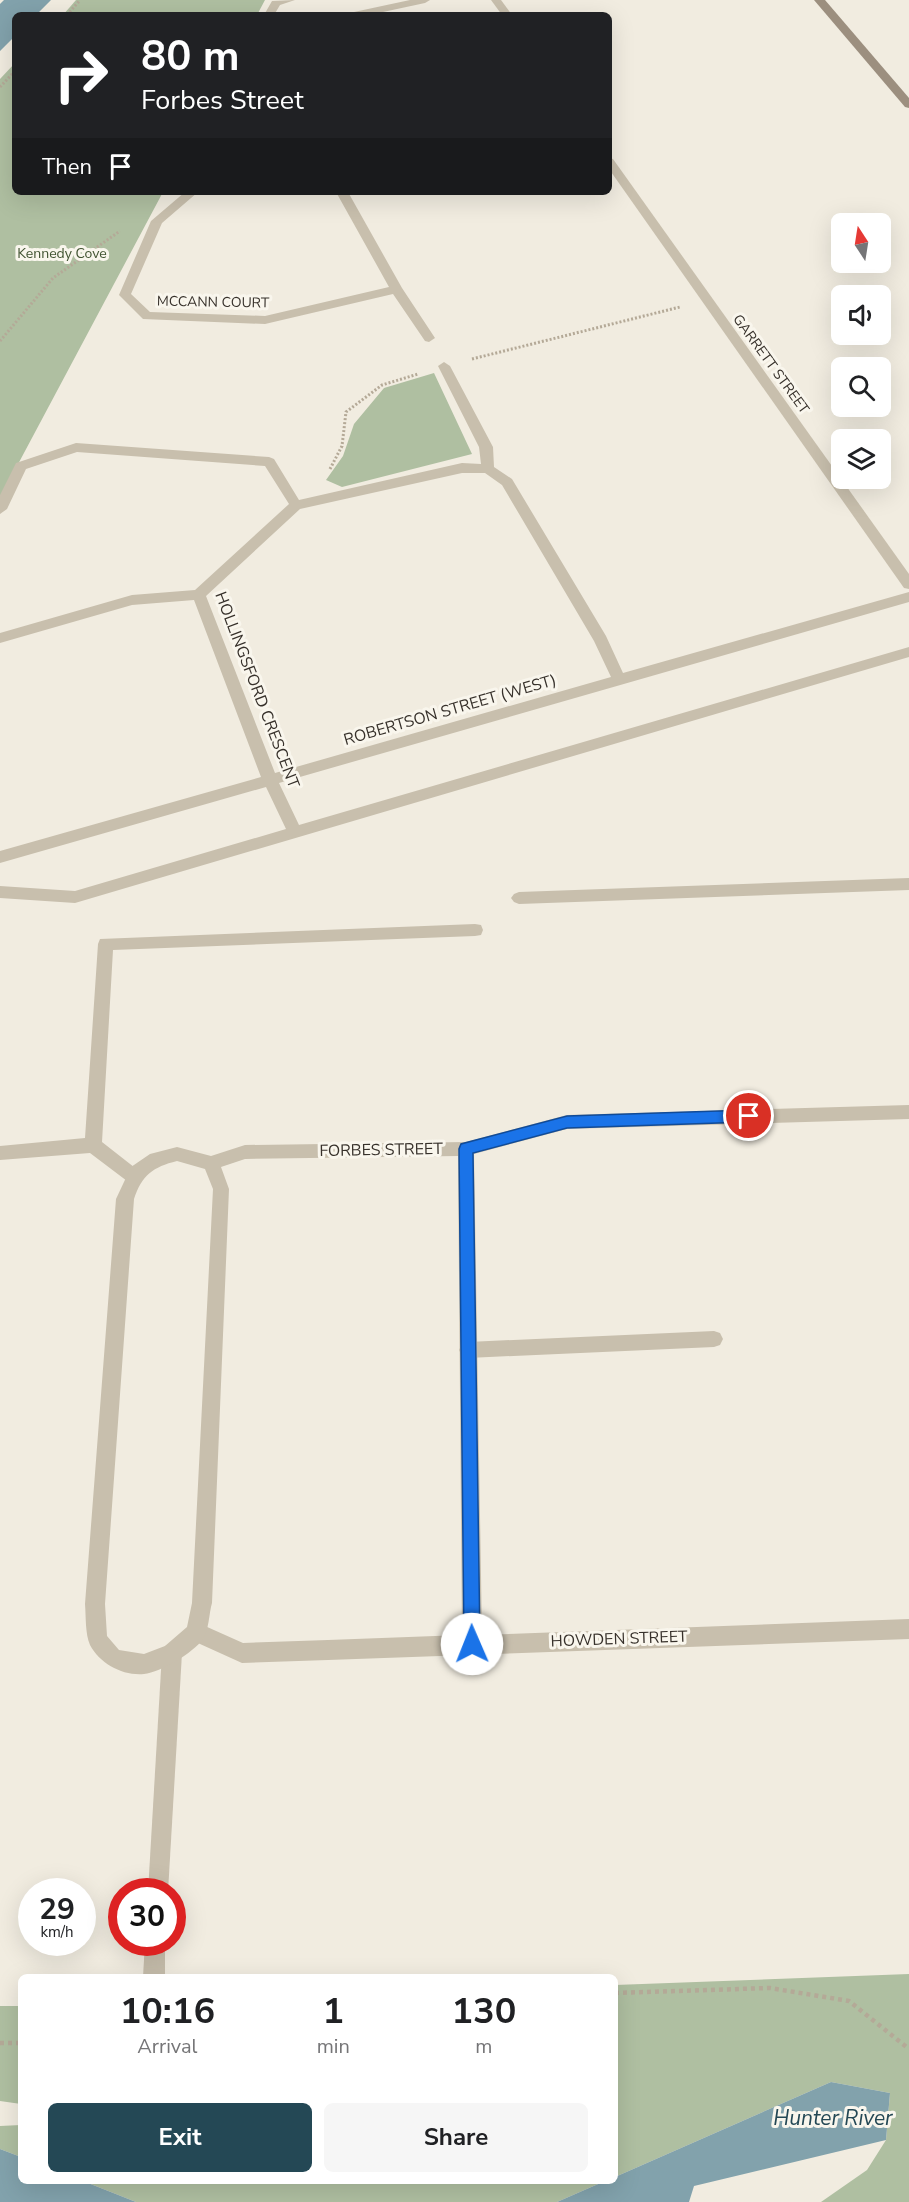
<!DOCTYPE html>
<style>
:root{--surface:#fff;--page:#f6f6f6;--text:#202124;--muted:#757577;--accent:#244855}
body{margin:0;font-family:"Nunito Sans",sans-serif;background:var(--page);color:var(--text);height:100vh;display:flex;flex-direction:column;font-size:22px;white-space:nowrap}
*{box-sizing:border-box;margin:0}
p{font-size:20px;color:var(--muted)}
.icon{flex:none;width:33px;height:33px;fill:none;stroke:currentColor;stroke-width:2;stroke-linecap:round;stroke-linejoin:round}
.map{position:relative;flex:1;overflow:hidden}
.details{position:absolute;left:18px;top:1974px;width:600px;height:210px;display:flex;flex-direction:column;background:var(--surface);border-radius:9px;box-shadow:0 6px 24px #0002}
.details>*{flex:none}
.banner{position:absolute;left:12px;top:12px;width:600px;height:183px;border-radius:9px;box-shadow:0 6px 24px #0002;background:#202124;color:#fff;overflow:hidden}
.needle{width:39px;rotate:348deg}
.tools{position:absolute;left:831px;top:213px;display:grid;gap:12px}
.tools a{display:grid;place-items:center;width:60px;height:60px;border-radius:9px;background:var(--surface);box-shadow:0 6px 24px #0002;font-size:30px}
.speed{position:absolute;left:18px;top:1878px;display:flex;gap:12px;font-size:30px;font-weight:700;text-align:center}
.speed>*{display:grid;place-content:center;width:78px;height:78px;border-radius:50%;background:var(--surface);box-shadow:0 6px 24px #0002;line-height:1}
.speed small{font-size:15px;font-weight:400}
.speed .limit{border:9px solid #d22;background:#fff;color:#111}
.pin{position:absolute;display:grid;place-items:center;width:51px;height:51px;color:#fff;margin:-26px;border:3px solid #fff;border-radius:50%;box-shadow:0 2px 6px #0007}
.me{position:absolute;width:66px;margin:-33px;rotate:359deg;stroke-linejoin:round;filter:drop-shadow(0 0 4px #0008)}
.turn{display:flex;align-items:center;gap:21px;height:126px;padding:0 30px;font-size:27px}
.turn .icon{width:78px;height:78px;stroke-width:2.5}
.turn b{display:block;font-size:42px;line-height:51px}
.then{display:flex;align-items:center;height:57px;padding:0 30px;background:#0003;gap:12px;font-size:22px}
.eta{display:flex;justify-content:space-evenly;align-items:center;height:102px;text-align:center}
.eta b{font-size:36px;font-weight:700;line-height:42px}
.button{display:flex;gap:12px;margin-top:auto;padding:12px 30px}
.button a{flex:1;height:69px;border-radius:9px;background:var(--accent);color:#fff;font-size:24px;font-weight:700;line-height:69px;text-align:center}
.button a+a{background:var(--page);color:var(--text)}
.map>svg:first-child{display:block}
.green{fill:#afbfa1}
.water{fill:#82a2ac}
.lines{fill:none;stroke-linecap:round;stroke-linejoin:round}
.path-far1{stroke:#b4a997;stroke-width:3;stroke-dasharray:2 2;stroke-linecap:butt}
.path{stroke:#b4a997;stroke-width:4.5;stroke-dasharray:4 4;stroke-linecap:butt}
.service{fill:#c8bfad;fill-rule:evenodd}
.minor{fill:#c8bfad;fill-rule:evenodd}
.secondary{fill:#9c8f7f;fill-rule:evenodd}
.route{fill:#1a73e8;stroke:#114b97;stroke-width:1.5}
.labels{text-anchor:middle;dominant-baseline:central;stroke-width:6;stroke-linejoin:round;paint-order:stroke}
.far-park-label{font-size:14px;fill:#405331;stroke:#f9f6ed}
.far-street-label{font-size:14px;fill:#37312b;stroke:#f9f6ed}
.street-label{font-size:16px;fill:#37312b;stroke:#f9f6ed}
.near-water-label{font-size:21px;font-style:italic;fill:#244855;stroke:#f9f6ed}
</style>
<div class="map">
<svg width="909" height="2202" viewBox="0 0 909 2202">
<rect width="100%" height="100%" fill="#f1ece0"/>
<g class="green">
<path d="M 76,0 L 265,0 L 257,15 L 63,15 Z"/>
<path d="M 15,63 L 15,192 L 163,192 L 0,498 L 0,79 Z"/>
<path d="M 434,373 L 472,454 L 342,487 L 326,480 L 343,456 L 354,424 L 384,388 Z"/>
<path d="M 909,1974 L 909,2202 L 821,2202 L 867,2170 L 886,2140 L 890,2093 L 831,2082 L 615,2177 L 615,1985 Z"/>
<path d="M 0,2006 L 21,2006 L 21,2104 L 0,2101 Z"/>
<path d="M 21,2125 L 21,2157 L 0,2149 L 0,2126 Z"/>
<path d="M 83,2181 L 605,2181 L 557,2202 L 136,2202 Z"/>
</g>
<g class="water">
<path d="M 4,0 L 51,0 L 36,15 L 15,15 L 15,36 L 0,51 L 0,4 Z"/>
<path d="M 831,2082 L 890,2093 L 886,2140 L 694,2186 L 689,2202 L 557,2202 L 605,2181 L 615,2181 L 615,2177 Z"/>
<path d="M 0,2149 L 21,2157 L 21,2181 L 83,2181 L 136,2202 L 0,2202 Z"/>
</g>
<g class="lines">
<g class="path-far1">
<path d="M 67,15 L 80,0"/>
<path d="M 0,87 L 15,71"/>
<path d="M 0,341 L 53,278 L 120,231"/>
<path d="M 472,359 L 680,307"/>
<path d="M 330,469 L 342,446 L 346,412 L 382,385 L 418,374"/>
</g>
<g class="path">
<path d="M 615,1993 L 770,1988 L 849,2001 L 909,2049"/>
<path d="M 0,2043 L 21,2043"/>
</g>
<g class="service">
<path d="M 475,924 L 481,925 L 483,930 L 481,935 L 475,936 L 113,950 L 102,1142 L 139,1171 L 141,1176 L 139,1181 L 133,1183 L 127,1181 L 90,1153 L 0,1160 L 0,1146 L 85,1138 L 98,944 L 100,939 Z"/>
<path d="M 714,1331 L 720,1333 L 723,1339 L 720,1345 L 714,1347 L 468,1358 L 462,1356 L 459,1350 L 462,1344 L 468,1342 Z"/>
<path d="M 196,1622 L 243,1643 L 328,1640 L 335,1643 L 338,1650 L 335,1657 L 328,1660 L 242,1663 L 189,1639 L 186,1632 L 189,1625 Z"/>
<path d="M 172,1643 L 179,1646 L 182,1653 L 168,1892 L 148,1892 L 162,1653 L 165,1646 Z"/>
<path d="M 145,1942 L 165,1942 L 165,1977 L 143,1977 Z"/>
</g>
<g class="minor">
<path d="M 295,0 L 280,5 L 274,15 L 264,15 L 272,1 Z"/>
<path d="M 410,0 L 430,0 L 425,3 L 369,15 L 349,15 L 354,12 Z"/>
<path d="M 491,0 L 501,0 L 512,15 L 502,15 Z"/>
<path d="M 609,158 L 613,159 L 909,574 L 909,589 L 904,588 L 609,169 Z"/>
<path d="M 185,192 L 198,192 L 162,223 L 131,294 L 150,312 L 265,316 L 389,287 L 336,192 L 348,192 L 402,288 L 435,338 L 429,342 L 425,341 L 393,294 L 265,324 L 143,319 L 119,295 L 151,221 Z"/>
<path d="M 444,362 L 450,366 L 493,447 L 494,467 L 512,479 L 606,636 L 623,673 L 909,592 L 909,602 L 279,783 L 299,825 L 909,647 L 909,657 L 75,903 L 0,898 L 0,886 L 75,891 L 286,829 L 266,787 L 0,863 L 0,851 L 261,777 L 194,600 L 132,605 L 0,643 L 0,633 L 132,595 L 195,590 L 289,504 L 265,466 L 77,452 L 26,469 L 7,509 L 0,514 L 0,495 L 16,463 L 76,443 L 269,457 L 274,459 L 299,500 L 462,463 L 481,464 L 479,447 L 438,366 ZM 462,473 L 485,473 L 502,485 L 594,641 L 611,677 L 275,773 L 206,596 L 300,509 Z"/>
<path d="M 909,878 L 909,890 L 519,904 L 514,902 L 511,898 L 514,894 L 519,892 Z"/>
<path d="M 909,1105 L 909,1119 L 567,1129 L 474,1154 L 482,1635 L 909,1619 L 909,1639 L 328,1660 L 321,1657 L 318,1650 L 321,1643 L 328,1640 L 462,1635 L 458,1156 L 245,1159 L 221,1167 L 229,1189 L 212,1603 C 209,1613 209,1630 203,1639 C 193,1653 161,1672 144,1674 C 123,1676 100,1664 90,1645 C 85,1634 86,1616 85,1604 L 116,1199 L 131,1167 L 150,1154 L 177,1147 L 211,1156 L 245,1145 L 466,1142 L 567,1115 ZM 177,1161 L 205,1169 L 213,1189 L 192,1603 L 187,1627 L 165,1646 L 144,1654 L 119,1650 L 107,1636 L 105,1604 L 134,1199 C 142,1175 153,1167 177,1161 Z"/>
</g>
<path class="secondary" d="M 814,0 L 825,0 L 909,98 L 909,108 L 905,107 Z"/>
</g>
<path class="route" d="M 749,1110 L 754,1112 L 756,1116 L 754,1120 L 749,1122 L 567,1128 L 473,1153 L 480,1644 L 478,1650 L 472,1652 L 466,1650 L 464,1644 L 459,1149 L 461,1144 L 567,1116 Z"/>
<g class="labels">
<g class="far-park-label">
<text x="62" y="253">Kennedy Cove</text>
</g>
<g class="far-street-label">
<text transform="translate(213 302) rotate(1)">MCCANN COURT</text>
<text transform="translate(771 364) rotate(54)">GARRETT STREET</text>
</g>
<g class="street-label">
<text transform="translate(257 690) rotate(69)">HOLLINGSFORD CRESCENT</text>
<text transform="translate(450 710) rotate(-16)">ROBERTSON STREET (WEST)</text>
<text transform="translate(381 1150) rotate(-1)">FORBES STREET</text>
<text transform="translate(619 1639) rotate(-2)">HOWDEN STREET</text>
</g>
<g class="near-water-label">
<text x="833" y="2118">Hunter River</text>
</g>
</g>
</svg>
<div class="tools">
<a><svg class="needle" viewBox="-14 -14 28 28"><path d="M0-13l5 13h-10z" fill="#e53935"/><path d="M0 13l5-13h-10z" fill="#757577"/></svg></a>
<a><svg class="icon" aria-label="sound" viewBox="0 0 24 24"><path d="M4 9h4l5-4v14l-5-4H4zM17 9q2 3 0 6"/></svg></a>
<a><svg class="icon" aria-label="search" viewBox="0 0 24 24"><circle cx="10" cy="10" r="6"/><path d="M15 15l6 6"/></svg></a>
<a><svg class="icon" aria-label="layers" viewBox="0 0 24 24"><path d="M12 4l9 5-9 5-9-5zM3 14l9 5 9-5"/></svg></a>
</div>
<div class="speed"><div>29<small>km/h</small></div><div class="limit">30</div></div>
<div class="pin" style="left:749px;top:1116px;background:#d93025"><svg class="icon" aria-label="arrive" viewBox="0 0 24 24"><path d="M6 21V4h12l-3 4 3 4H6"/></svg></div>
<svg class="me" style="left:472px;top:1644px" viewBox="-20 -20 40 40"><circle r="19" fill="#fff"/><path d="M0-13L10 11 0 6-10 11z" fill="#1a73e8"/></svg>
<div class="banner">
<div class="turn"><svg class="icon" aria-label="right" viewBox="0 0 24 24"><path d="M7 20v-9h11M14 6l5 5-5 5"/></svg><div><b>80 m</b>Forbes Street</div></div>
<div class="then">Then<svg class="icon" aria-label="arrive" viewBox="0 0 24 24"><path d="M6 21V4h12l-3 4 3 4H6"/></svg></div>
</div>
<section class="details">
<div class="eta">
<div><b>10:16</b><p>Arrival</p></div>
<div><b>1</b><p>min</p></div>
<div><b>130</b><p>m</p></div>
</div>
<div class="button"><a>Exit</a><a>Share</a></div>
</section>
</div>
